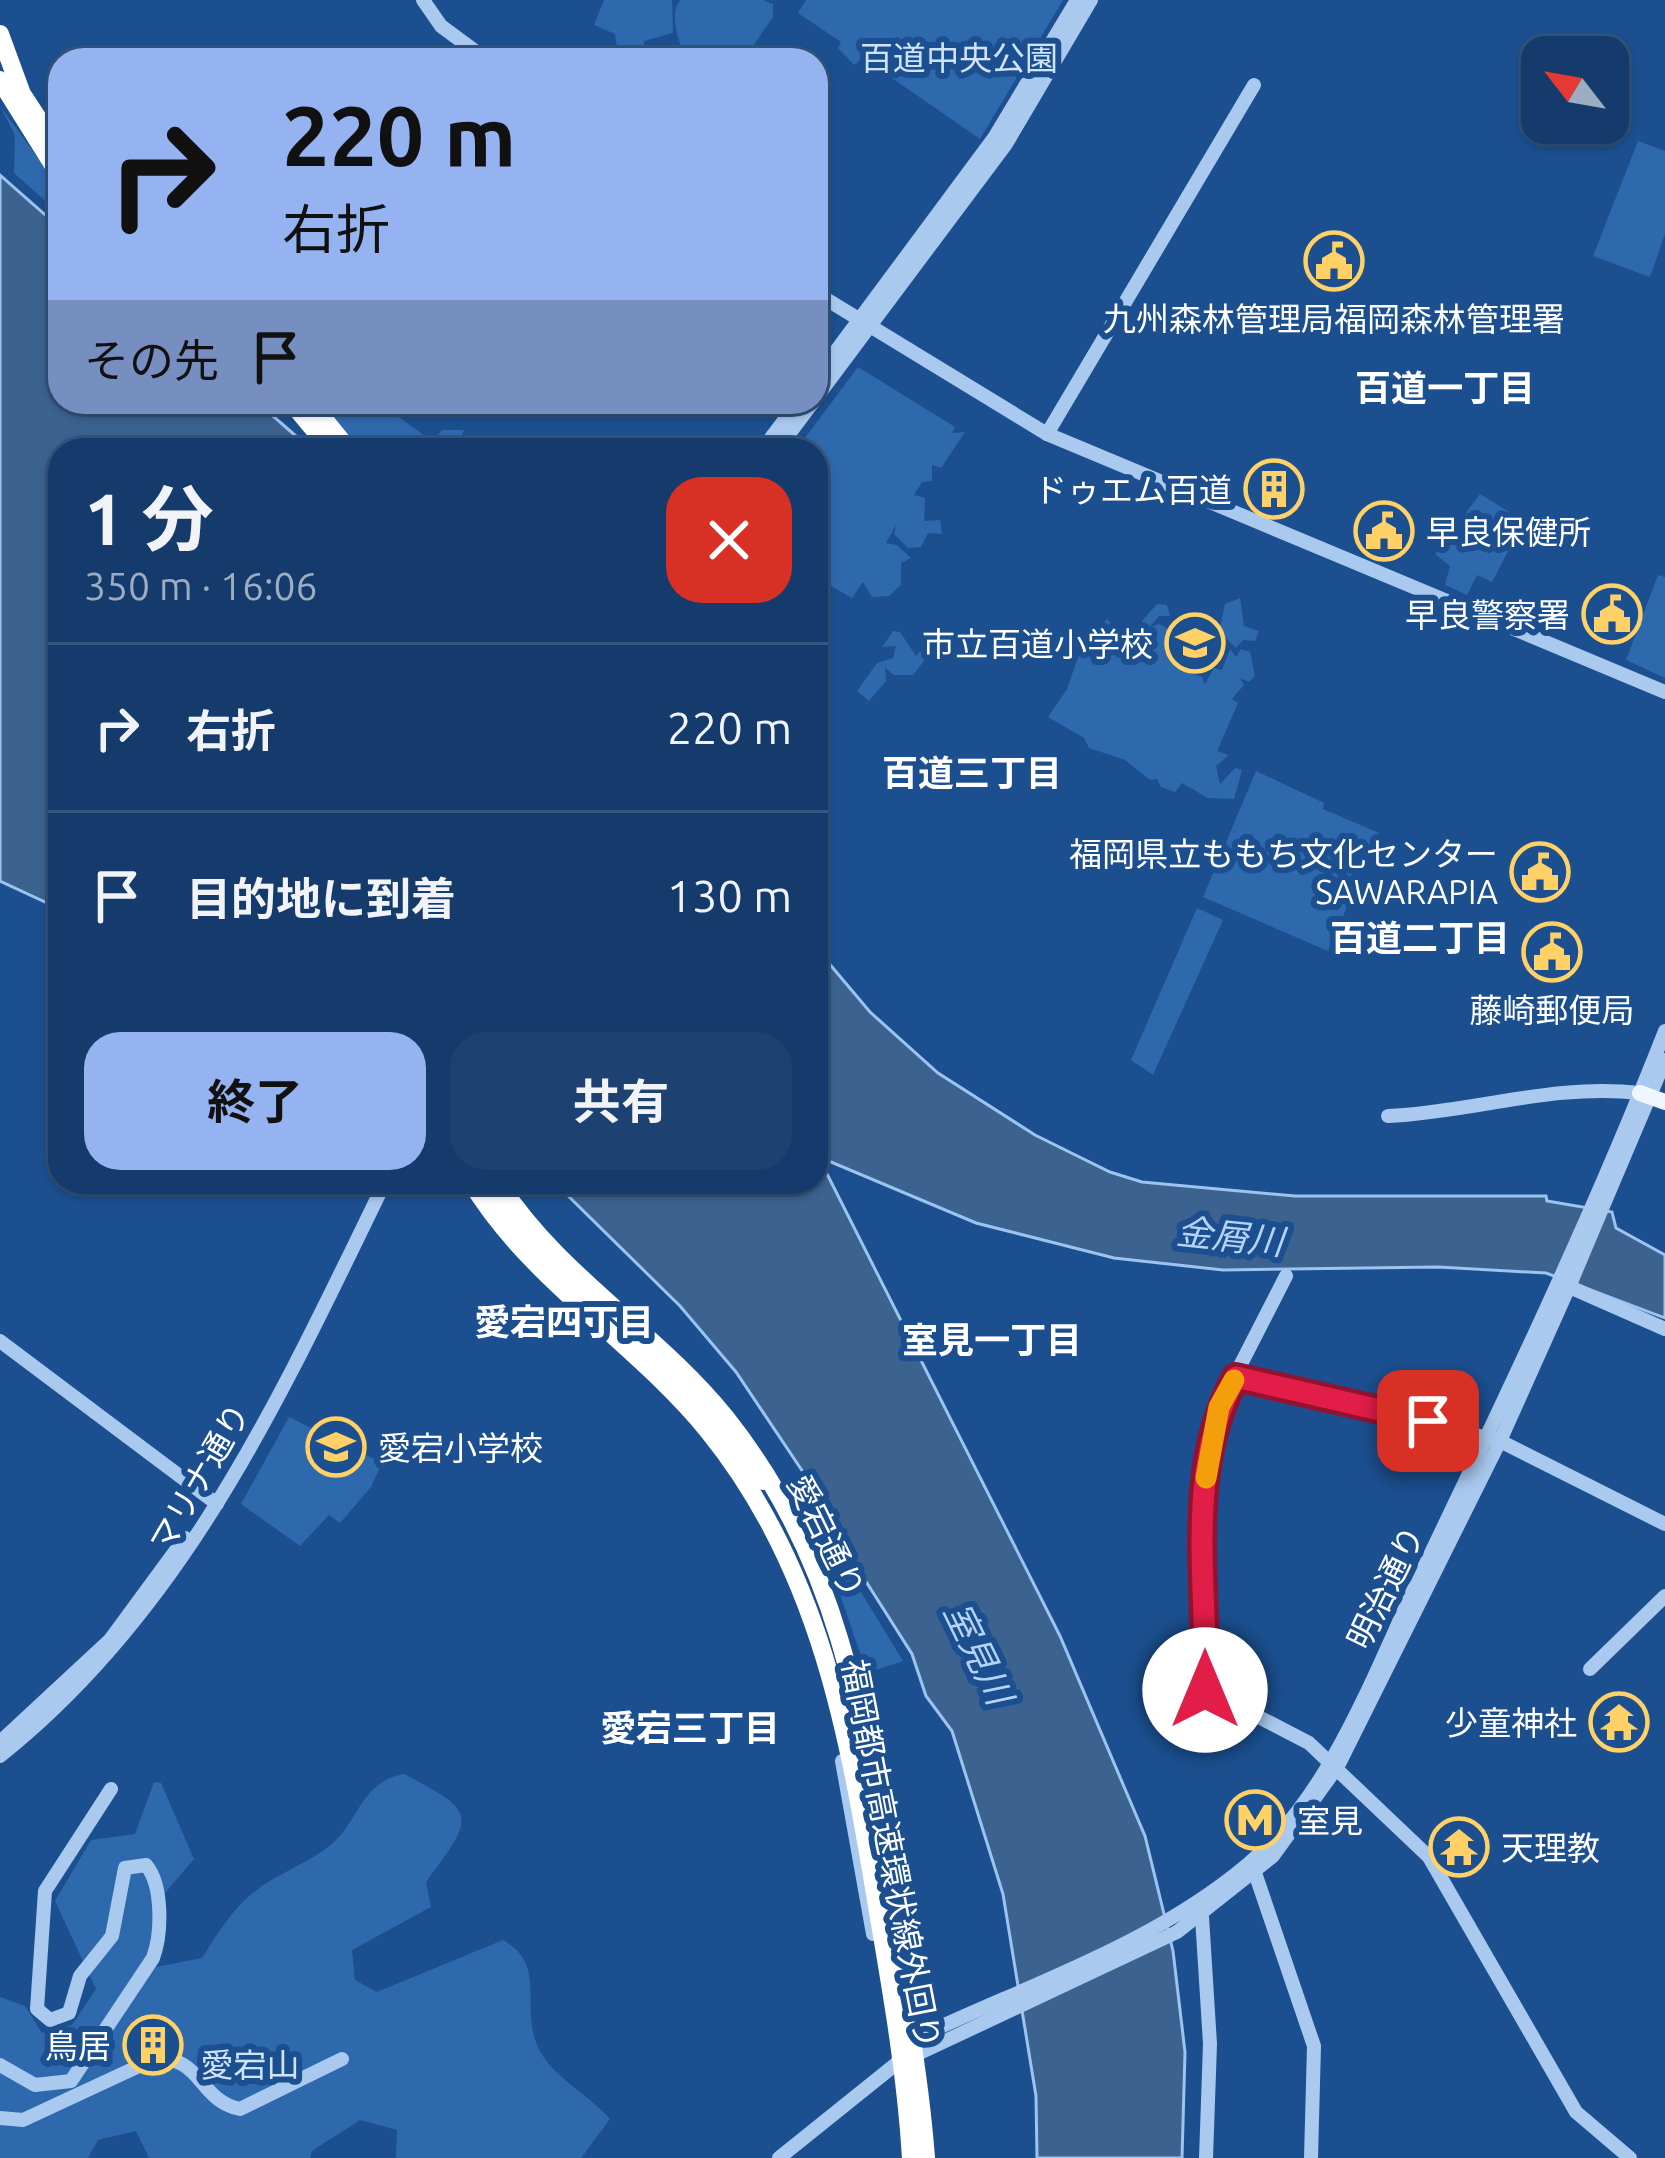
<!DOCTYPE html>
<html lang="ja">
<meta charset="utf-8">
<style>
:root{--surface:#143b6b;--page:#1d4271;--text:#f1f3f6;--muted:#9dadc1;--line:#33557e;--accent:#95b2f1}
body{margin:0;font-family:Ubuntu,"Noto Sans JP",sans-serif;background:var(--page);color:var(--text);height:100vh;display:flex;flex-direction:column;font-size:45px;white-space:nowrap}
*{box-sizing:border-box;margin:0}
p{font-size:39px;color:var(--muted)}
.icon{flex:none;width:66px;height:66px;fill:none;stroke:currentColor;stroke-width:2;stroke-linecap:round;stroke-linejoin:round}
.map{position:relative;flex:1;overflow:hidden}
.details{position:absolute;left:48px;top:438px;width:780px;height:756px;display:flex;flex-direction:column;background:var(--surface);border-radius:36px;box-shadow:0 3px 9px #0004,0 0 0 3px var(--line)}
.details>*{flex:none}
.guide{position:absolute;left:48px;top:48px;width:780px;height:366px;border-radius:36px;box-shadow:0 3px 9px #0004,0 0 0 3px var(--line);background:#95b2f1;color:#111;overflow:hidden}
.needle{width:78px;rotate:301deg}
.controls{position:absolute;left:1521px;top:36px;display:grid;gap:24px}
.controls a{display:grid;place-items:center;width:108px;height:108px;border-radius:24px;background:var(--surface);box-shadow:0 3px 9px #0004,0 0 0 3px var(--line);font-size:60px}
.pin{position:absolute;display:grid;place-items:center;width:102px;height:102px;color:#fff;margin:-51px;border-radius:24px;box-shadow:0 6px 18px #0006}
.me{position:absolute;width:132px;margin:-66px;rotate:0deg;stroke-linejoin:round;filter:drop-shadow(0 0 9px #0008)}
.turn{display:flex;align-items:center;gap:42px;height:252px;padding:0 36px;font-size:54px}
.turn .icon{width:156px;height:156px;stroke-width:2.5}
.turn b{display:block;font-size:84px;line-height:102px}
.then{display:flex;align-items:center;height:114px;padding:0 36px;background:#0003;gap:24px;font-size:45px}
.round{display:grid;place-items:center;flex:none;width:126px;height:126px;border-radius:36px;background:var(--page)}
.head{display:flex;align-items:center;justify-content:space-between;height:204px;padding:0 36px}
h1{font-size:72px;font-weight:700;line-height:90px}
.cta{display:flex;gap:24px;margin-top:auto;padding:24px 36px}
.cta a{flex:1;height:138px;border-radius:36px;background:var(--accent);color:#111;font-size:48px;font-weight:700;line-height:138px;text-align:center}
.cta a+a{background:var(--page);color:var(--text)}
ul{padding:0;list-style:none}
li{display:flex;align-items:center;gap:36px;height:168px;padding:0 36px;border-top:3px solid var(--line)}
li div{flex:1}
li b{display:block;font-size:45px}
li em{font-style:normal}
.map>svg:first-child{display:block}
.green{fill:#2e69ad}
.water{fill:#3c6290;stroke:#9cc4f0;stroke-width:3}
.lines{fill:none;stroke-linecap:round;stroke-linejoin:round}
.minor{stroke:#a9c9ee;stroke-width:14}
.major{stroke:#f0f6ff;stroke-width:16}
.highway{stroke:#fff;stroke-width:18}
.minor-bridge{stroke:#a9c9ee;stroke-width:14}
.highway-bridge{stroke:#fff;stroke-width:18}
.route-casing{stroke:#92132f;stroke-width:30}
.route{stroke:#e11d48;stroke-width:21}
.slow{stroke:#f59e0b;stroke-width:21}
.labels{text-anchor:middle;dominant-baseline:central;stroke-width:12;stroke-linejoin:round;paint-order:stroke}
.park-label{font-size:33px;fill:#cfe3fa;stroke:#1b4f8f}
.poi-label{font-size:33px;fill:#fff;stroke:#1b4f8f;text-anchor:end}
.street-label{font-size:33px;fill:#fff;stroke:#1b4f8f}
.neighbourhood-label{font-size:36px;font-weight:bold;fill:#fff;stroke:#1b4f8f}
.water-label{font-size:36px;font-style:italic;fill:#b5d3f5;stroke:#1b4f8f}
</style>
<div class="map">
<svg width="1665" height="2158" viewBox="0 0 1665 2158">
<rect width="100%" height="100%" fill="#1b4f8f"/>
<g class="green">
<path d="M 604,0 L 672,0 L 673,33 L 644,41 L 644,49 L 618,54 L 615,34 L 594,25 Z"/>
<path d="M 680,0 L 763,0 L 773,4 L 773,17 L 743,60 L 685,60 C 682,44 667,19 680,0 Z"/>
<path d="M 806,0 L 1063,0 L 980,139 L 863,58 L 854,65 L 838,48 L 841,42 L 798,13 Z"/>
<path d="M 0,106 L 60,188 L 60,214 L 14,173 L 15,135 Z"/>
<path d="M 1638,141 L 1665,151 L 1665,234 L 1650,277 L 1593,256 Z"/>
<path d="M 858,367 L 955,427 L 952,433 L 965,432 L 941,468 L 932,465 L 932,481 L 922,482 L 914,495 L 925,498 L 924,521 L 940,520 L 942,534 L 928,533 L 921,547 L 908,548 L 894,534 L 896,525 L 886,543 L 897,545 L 911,558 L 901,563 L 901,585 L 889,596 L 872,597 L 863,582 L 852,598 L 816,577 L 816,450 L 796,450 Z"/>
<path d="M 319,402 L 378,402 L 432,441 L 442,430 L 464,430 L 456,450 L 357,450 Z"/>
<path d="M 1480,494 L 1524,521 L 1492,582 L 1477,575 L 1467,595 L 1445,585 L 1450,566 L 1435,554 Z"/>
<path d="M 1658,575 L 1665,577 L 1665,678 L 1626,660 Z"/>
<path d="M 1240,598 L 1244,626 L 1259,631 L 1255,641 L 1243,640 L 1236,648 L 1224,636 L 1222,650 L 1205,662 L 1206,672 L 1193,663 L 1178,669 L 1202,677 L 1205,684 L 1214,668 L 1222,670 L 1230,649 L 1236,657 L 1241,649 L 1250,652 L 1255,676 L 1249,682 L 1240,678 L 1244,685 L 1232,699 L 1238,703 L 1217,751 L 1229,755 L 1216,766 L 1220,784 L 1235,768 L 1242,770 L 1234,799 L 1208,798 L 1182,783 L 1175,792 L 1161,787 L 1157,779 L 1150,780 L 1125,760 L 1089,748 L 1084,738 L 1048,717 L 1067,689 L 1082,646 L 1107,619 L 1124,636 L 1114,653 L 1117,658 L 1127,640 L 1148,641 L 1142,621 L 1157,604 L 1167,605 L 1170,616 L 1159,616 L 1149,628 L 1159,624 L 1179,634 L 1176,646 L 1192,662 L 1212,651 L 1202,641 L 1220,627 L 1225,604 Z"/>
<path d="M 893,631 L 900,632 L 916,656 L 925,646 L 931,652 L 913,675 L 894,675 L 885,668 L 886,681 L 869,701 L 857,691 L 877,663 L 893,658 L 896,646 L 882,647 Z"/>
<path d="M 1256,771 L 1324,803 L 1323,809 L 1379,833 L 1328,951 L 1203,897 Z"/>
<path d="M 1197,908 L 1223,920 L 1153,1075 L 1131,1060 Z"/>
<path d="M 289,1417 L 382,1463 L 371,1487 L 340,1523 L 329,1515 L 300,1546 L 241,1504 Z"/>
<path d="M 828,1538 L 903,1661 L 867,1673 L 822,1542 Z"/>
<path d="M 404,1774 C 477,1812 476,1815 426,1882 L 431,1907 L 352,1950 L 355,1980 L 377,1992 L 503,1940 C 545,1964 523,2000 535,2039 C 544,2073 588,2093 610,2119 L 581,2158 L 396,2158 L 397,2130 L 360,2120 L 312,2151 L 310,2158 L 149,2158 L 136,2131 L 98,2140 L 88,2158 L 0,2158 L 0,1997 L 25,2006 L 42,2033 L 72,2025 L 96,1989 L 55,1901 L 91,1840 L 135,1834 L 154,1782 L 161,1783 L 194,1859 L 160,1899 L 156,1967 L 202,1958 C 217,1935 231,1910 254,1892 C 277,1873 310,1863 333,1843 C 359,1820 362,1781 404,1774 Z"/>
</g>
<g class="water">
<path d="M 0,175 L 60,228 L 60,402 L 257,402 L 312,450 L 60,450 L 60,909 L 0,881 Z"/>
<path d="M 816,948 L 870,1012 L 938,1073 L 1035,1135 L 1110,1172 L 1142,1182 L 1295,1196 L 1546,1196 L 1547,1201 L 1612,1212 L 1616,1228 L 1665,1255 L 1665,1318 L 1546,1273 L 1438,1267 L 1223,1270 L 1114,1258 L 976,1223 L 824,1159 L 822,1164 L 1060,1636 L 1145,1836 L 1173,1951 L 1185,2052 L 1182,2158 L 1037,2158 L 1036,2096 L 1003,1894 L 952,1731 L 926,1696 L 912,1654 L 832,1528 L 807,1478 L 736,1372 L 680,1306 L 554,1182 L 816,1182 Z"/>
</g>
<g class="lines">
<g class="minor">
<path d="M 423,0 L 441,26 L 487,60"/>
<path d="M 816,293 L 1047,434 L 1665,692"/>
<path d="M 816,378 L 994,138 L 1077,0"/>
<path d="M 816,398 L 1006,144 L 1091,0"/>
<path d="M 1047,434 L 1254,85"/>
<path d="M 762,450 L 798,402"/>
<path d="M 777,450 L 813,402"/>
<path d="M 1388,1116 C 1474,1112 1553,1083 1640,1093"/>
<path d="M 1598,1218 L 1665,1060"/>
<path d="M 1286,1276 L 1219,1407 L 1208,1456 L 1205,1689 L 1309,1743 L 1429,1857 L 1576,2112 L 1630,2158"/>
<path d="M 1565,1285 L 1665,1329"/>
<path d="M 0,1341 L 217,1504"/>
<path d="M 1236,1377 L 1500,1441 L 1665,1524"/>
<path d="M 1590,1669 L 1665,1596"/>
<path d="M 0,1742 L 110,1640 L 185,1538"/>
<path d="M 0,1756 C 186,1608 283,1391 385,1182"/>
<path d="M 842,1761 L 873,1934"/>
<path d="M 1253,1867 L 1314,2046 L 1311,2158"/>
<path d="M 1202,1917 L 1210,2044 L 1206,2158"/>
<path d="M 909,2058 L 1177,1932 L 1273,1856 L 1338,1766 L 1500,1441 L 1569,1287"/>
<path d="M 0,2065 L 35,2085 L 71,2081 L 153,1958 C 162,1934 163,1885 146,1865 L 125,1868 L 112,1936 L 80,1976 L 69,2013 L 50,2020 L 37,2009 L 45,1891 L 111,1789"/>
<path d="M 0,2118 L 23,2120 L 152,2060 C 202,2053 197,2100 240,2109 L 342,2059"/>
<path d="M 779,2158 L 896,2064 L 912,2040 C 1025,1986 1151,1946 1248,1864 C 1331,1795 1374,1673 1419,1578 C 1506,1397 1592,1217 1665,1031"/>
</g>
<path class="major" d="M 1640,1093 L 1665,1102"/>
<g class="highway">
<path d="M 0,34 L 22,94 L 60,152"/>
<path d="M 0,80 L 60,176"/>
<path d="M 291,402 L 331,450"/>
<path d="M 310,402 L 349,450"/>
<path d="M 486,1182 L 534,1246 L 595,1302"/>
<path d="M 629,1333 L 715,1421 L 763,1481"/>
</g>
<path class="minor-bridge" d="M 1569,1287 L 1598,1218"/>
<g class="highway-bridge">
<path d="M 471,1182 C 532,1282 636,1342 709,1432 C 820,1569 849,1736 877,1906 C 891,1989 906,2073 911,2158"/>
<path d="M 498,1182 C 558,1276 657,1332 726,1418 C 846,1569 864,1730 892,1914 C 904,1995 920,2076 926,2158"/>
</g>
</g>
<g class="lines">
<defs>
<path id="route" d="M 1205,1690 C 1208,1588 1184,1469 1236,1377 L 1428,1421"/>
</defs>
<use href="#route" class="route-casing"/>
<use href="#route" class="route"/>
<path class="slow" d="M 1206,1478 L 1219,1407 L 1234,1380"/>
</g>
<defs>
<symbol id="civic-ring" viewBox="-11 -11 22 22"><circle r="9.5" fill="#1b4f8f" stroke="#ffd166" stroke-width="1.5"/><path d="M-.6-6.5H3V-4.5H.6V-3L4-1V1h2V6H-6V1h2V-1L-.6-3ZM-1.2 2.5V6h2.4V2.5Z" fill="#ffd166"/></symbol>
<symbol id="building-ring" viewBox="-11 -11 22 22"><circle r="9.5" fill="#1b4f8f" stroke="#ffd166" stroke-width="1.5"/><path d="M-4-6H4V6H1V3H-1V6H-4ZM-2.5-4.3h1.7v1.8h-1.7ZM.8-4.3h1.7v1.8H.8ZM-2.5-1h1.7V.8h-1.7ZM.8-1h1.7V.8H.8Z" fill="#ffd166"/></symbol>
<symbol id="school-ring" viewBox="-11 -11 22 22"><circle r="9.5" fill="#1b4f8f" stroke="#ffd166" stroke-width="1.5"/><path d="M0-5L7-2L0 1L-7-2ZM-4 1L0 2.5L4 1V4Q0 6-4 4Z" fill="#ffd166"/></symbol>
<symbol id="temple-ring" viewBox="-11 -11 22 22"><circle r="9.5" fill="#1b4f8f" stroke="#ffd166" stroke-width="1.5"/><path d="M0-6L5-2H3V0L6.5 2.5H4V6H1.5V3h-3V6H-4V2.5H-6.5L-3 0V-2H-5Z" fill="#ffd166"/></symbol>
<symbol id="metro-ring" viewBox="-11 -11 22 22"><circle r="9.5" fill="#1b4f8f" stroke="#ffd166" stroke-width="1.5"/><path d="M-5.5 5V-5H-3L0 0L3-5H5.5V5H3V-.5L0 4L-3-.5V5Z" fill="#ffd166"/></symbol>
</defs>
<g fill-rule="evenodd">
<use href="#civic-ring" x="1301" y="228" width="66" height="66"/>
<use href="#building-ring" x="1241" y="456" width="66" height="66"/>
<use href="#civic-ring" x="1351" y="498" width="66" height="66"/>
<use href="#civic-ring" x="1579" y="581" width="66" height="66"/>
<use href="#school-ring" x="1162" y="610" width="66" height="66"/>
<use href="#civic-ring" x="1507" y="839" width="66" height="66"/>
<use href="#civic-ring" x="1519" y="919" width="66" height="66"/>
<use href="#school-ring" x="303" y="1414" width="66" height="66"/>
<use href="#temple-ring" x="1586" y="1689" width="66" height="66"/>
<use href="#metro-ring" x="1222" y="1787" width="66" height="66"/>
<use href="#temple-ring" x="1426" y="1814" width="66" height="66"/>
<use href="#building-ring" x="120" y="2012" width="66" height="66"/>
</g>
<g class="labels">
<g class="park-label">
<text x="959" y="57">百道中央公園</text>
<text x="250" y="2064">愛宕山</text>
</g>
<g class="poi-label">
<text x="1334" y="318" text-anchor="middle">九州森林管理局福岡森林管理署</text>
<text x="1232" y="489">ドゥエム百道</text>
<text x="1426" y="531" text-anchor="start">早良保健所</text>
<text x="1570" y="614">早良警察署</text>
<text x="1153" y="643">市立百道小学校</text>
<text x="1498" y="853">福岡県立ももち文化センター<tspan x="1498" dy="38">SAWARAPIA</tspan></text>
<text x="1552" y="1009" text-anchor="middle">藤崎郵便局</text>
<text x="378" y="1447" text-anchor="start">愛宕小学校</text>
<text x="1577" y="1722">少童神社</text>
<text x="1297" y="1820" text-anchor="start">室見</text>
<text x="1501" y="1847" text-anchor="start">天理教</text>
<text x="111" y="2045">鳥居</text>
</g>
<g class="street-label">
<text transform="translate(199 1477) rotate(-60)">マリナ通り</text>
<text transform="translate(827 1536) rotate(64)">愛宕通り</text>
<text transform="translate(1385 1587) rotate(-64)">明治通り</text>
<text transform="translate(892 1854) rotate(79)">福岡都市高速環状線外回り</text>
</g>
<g class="neighbourhood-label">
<text x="1445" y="387">百道一丁目</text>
<text x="972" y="772">百道三丁目</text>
<text x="1420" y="937">百道二丁目</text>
<text x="564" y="1321">愛宕四丁目</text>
<text x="992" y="1339">室見一丁目</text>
<text x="690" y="1727">愛宕三丁目</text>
</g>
<g class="water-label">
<text transform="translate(1230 1236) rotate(6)">金屑川</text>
<text transform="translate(979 1653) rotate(64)">室見川</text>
</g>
</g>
</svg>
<div class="controls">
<a><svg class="needle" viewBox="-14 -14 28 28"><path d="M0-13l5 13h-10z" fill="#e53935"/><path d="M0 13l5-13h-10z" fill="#9dadc1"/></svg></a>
</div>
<div class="pin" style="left:1428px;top:1421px;background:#d93025"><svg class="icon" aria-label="arrive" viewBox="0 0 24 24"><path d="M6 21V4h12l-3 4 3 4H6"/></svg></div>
<svg class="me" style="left:1205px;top:1690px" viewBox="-20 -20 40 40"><circle r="19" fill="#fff"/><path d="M0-13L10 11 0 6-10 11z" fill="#e11d48"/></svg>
<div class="guide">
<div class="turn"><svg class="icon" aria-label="right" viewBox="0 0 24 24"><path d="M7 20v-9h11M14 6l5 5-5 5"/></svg><div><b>220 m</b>右折</div></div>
<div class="then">その先<svg class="icon" aria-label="arrive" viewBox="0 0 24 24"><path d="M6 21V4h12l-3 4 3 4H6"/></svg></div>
</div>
<section class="details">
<div class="head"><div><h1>1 分</h1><p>350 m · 16:06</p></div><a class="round" style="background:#d93025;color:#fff"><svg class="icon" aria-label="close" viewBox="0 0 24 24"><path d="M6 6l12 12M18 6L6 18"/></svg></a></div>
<ul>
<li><svg class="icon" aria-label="right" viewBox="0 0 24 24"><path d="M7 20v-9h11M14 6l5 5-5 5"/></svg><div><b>右折</b></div><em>220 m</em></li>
<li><svg class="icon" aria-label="arrive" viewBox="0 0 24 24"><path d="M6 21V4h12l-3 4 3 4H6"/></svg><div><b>目的地に到着</b></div><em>130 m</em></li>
</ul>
<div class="cta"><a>終了</a><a>共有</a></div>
</section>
</div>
